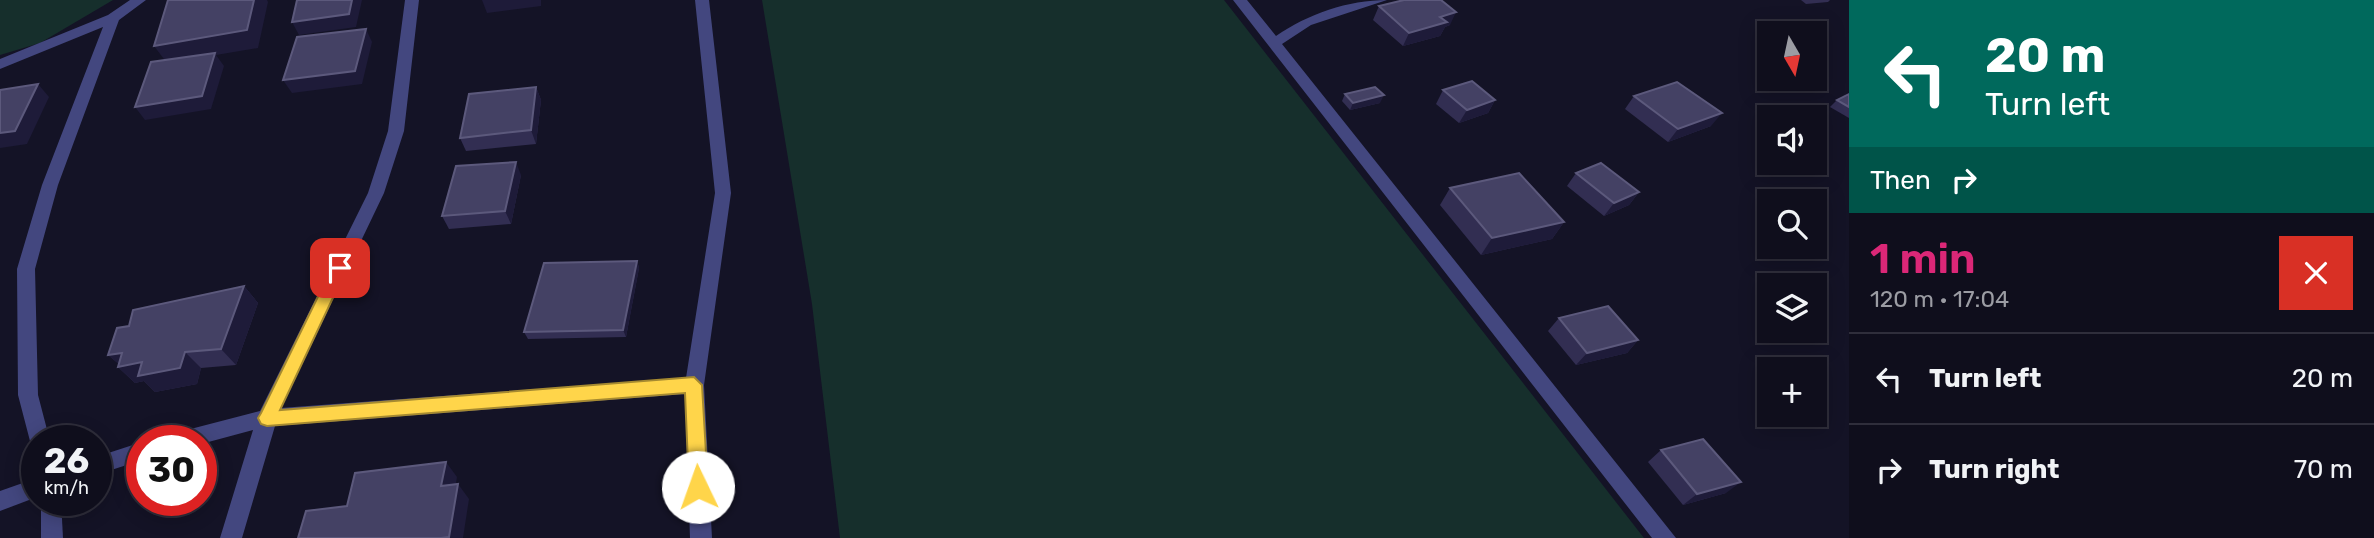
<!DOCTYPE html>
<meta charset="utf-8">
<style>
:root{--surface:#0f0e1c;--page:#1d1c29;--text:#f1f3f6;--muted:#9b9ca3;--line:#2f2e3b;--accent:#db2777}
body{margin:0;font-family:Rubik,sans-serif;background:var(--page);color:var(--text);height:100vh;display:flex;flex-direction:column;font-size:26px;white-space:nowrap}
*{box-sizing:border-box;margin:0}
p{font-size:23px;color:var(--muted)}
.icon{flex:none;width:38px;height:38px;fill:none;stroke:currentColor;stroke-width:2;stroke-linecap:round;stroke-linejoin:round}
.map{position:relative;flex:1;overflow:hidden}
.drawer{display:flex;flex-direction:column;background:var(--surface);width:525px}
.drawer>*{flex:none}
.banner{background:#00695c;color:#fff;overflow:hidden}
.needle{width:46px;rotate:171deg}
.tools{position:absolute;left:1757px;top:21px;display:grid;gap:14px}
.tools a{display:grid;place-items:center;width:70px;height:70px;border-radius:0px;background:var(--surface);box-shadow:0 4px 18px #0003,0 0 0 2px var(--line);font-size:35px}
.speed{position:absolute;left:21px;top:425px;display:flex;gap:14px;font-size:35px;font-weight:700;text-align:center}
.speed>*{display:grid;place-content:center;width:91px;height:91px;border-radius:50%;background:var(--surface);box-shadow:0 4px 18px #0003,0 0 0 2px var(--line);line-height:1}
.speed small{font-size:18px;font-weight:400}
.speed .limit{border:10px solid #d22;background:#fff;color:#111}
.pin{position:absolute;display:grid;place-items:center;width:60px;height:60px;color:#fff;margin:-30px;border-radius:14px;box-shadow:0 4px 10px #0006}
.me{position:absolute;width:77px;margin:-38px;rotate:357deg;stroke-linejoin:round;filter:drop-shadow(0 0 5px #0008)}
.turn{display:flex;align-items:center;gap:24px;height:147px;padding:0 21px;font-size:32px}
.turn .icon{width:91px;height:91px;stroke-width:2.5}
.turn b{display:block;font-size:49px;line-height:60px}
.then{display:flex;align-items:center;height:66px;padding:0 21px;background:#0003;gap:14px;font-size:26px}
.round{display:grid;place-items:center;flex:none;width:74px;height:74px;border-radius:0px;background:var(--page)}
.summary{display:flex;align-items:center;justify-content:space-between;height:119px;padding:0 21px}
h1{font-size:42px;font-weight:600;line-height:52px;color:var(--accent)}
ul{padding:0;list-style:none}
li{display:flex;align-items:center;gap:21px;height:91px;padding:0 21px;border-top:2px solid var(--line)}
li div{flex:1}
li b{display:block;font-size:26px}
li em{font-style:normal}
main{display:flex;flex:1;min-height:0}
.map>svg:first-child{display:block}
.green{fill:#162f2c}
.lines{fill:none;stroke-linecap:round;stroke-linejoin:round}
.minor{fill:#43477f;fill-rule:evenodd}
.wall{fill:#322e52}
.shaded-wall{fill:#1e1b39}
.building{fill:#444164;stroke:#5c597c;stroke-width:2}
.route{fill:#ffd54a;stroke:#a68a30;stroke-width:2}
</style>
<main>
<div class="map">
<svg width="1849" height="538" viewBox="0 0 1849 538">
<rect width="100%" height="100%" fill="#141326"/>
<g class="green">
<path d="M 0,0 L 113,0 L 40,43 L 0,55 Z"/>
<path d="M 762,0 L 1224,0 L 1644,538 L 840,538 L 812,304 Z"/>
</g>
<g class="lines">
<g class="minor">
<path d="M 130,0 L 146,0 L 119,20 L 58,185 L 35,269 L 38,395 L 50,441 L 37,441 L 37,449 L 30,441 L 18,395 L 17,269 L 42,185 L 103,27 L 0,69 L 0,59 L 108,15 Z"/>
<path d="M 405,0 L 419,0 L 404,131 L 384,193 L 281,408 L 686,378 L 715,193 L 695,0 L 709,0 L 731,193 L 704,385 L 712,538 L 690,538 L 685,394 L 275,426 L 242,538 L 220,538 L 253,430 L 201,444 L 201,441 L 169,441 L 172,435 L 179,432 L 260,411 L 368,193 L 388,131 Z"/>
<path d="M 1233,0 L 1247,0 L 1276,36 C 1308,14 1348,0 1387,0 L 1311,25 L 1282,44 L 1676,538 L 1652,538 Z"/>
<path d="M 142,442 L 142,460 L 96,475 L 96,457 Z"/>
<path d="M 37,478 L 37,497 L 0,511 L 0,491 Z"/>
<path d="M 41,500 L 61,500 L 63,538 L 41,538 Z"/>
</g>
</g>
<g class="wall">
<path d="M 1801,0 L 1830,0 L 1828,2 L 1806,4 Z"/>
<path d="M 1379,6 L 1450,25 L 1445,27 L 1440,36 L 1403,46 L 1373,20 Z"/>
<path d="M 536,87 L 541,100 L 536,144 L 466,151 L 460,138 Z"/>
<path d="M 1443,90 L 1495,100 L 1488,113 L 1459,123 L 1436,104 Z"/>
<path d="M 1345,94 L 1380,103 L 1350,110 L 1342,101 Z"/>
<path d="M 1849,94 L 1849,118 L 1830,107 L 1837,100 Z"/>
<path d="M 1634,96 L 1711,126 L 1668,142 L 1625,109 Z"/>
<path d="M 1576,173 L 1639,192 L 1629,205 L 1604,216 L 1567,186 Z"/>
<path d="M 521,175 L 511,224 L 449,229 L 442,216 Z"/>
<path d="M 1450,188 L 1564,222 L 1552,239 L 1481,255 L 1440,205 Z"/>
<path d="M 637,261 L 639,268 L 626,337 L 528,339 L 524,332 Z"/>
<path d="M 244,286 L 258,303 L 236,365 L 201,368 L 197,384 L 155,392 L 144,381 L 135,383 L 118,367 L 119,364 L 108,355 L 129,326 Z"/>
<path d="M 1559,318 L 1638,340 L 1627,353 L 1576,365 L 1548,331 Z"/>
<path d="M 1661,450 L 1726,493 L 1683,505 L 1648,462 Z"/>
</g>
<g class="shaded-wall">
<path d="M 254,0 L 267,0 L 268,2 L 258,48 L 216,55 L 224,66 L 211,109 L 145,120 L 135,107 L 167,63 L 154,46 Z"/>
<path d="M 352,0 L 362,0 L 356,27 L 299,35 L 292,22 Z"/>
<path d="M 482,0 L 541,0 L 541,6 L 487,13 Z"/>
<path d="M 1456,12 L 1450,25 L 1445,27 L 1440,36 L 1403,46 L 1409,33 L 1440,17 Z"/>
<path d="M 366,29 L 372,42 L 362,84 L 292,93 L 283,80 Z"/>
<path d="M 38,84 L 49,97 L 27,144 L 0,148 L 0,133 Z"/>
<path d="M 536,87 L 541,100 L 536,144 L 531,130 Z"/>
<path d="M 1384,95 L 1380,103 L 1350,110 L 1353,103 Z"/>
<path d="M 1495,100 L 1488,113 L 1459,123 L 1467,110 Z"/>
<path d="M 1722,113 L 1711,126 L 1668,142 L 1678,129 Z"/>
<path d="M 516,162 L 521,175 L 511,224 L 505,211 Z"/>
<path d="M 1639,192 L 1629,205 L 1604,216 L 1614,203 Z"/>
<path d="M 1564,222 L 1552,239 L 1481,255 L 1492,238 Z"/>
<path d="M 637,261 L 639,268 L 626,337 L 623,330 Z"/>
<path d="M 244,286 L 258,303 L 236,365 L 221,349 Z"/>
<path d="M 1638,340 L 1627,353 L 1576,365 L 1587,353 Z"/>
<path d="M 185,352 L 201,368 L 197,384 L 155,392 L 144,381 L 135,383 L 118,367 L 121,366 L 108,355 L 122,353 Z"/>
<path d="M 446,462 L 457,477 L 453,501 L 441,486 Z"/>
<path d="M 1741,482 L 1726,493 L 1683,505 L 1697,494 Z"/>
<path d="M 458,484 L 469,499 L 463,538 L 450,538 L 449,537 Z"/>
</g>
<g class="building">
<path d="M 168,0 L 254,0 L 247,30 L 154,46 Z"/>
<path d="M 297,0 L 352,0 L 349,14 L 292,22 Z"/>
<path d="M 1404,0 L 1441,0 L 1456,12 L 1440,17 L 1447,22 L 1409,33 L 1379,6 Z"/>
<path d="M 366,29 L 355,71 L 283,80 L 297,37 Z"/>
<path d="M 215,53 L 202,96 L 135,107 L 151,62 Z"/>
<path d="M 1472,81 L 1495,100 L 1467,110 L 1443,90 Z"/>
<path d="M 1677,82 L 1722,113 L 1678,129 L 1634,96 Z"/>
<path d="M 38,84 L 15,131 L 0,133 L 0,90 Z"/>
<path d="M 536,87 L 531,130 L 460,138 L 469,94 Z"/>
<path d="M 1375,87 L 1384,95 L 1353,103 L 1345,94 Z"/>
<path d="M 1849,94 L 1849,107 L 1837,100 Z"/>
<path d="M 516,162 L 505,211 L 442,216 L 456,166 Z"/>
<path d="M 1601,163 L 1639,192 L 1614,203 L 1576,173 Z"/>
<path d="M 1519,173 L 1564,222 L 1492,238 L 1450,188 Z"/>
<path d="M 637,261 L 623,330 L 524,332 L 544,263 Z"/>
<path d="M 244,286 L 221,349 L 185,352 L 180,368 L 138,376 L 142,362 L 118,367 L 122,353 L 108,355 L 117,328 L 129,326 L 133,310 Z"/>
<path d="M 1608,306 L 1638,340 L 1587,353 L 1559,318 Z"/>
<path d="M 1703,439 L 1741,482 L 1697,494 L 1661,450 Z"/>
<path d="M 446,462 L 441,486 L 458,484 L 449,537 L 441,538 L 298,538 L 306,511 L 347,506 L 355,473 Z"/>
</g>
<path class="route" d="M 340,262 L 347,268 L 280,410 L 694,377 L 702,385 L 708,487 L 705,493 L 698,496 L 692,493 L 689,487 L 685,393 L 267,426 L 261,424 L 258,418 L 261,413 L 332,268 Z"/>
</svg>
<div class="tools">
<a><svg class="needle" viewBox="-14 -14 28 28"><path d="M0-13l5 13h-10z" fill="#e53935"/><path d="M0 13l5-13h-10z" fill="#9b9ca3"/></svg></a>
<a><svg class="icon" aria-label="sound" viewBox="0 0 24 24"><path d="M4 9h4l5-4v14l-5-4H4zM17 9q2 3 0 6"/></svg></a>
<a><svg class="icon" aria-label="search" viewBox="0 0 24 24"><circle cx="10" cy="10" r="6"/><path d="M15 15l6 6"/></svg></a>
<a><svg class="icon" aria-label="layers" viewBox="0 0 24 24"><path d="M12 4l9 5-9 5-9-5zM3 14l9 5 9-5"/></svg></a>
<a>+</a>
</div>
<div class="speed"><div>26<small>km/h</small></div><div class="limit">30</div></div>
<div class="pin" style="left:340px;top:268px;background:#d93025"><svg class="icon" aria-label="arrive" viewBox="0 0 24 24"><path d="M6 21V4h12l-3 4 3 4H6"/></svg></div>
<svg class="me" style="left:698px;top:487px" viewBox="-20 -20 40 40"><circle r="19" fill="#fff"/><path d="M0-13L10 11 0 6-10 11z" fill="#ffd54a"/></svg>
</div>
<section class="drawer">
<div class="banner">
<div class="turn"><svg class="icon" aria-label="left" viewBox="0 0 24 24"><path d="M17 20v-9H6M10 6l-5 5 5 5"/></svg><div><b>20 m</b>Turn left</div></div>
<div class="then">Then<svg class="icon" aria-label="right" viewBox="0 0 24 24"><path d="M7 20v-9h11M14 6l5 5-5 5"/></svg></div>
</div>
<div class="summary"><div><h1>1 min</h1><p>120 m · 17:04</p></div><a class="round" style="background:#d93025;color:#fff"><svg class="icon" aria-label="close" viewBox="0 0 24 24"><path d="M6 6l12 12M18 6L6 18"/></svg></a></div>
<ul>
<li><svg class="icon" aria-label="left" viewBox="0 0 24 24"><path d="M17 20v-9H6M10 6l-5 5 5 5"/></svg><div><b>Turn left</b></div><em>20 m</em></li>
<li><svg class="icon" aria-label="right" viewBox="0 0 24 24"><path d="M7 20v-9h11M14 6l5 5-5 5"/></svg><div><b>Turn right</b></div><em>70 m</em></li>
</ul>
</section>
</main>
